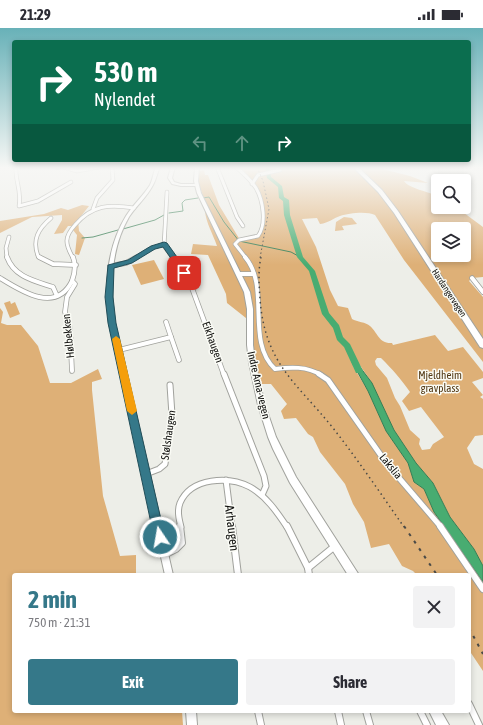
<!DOCTYPE html>
<meta charset="utf-8">
<style>
:root{--surface:#fff;--page:#f2f2f3;--text:#2b2b33;--muted:#7c7c81;--accent:#357889}
body{margin:0;font-family:"Asap Condensed",sans-serif;background:var(--page);color:var(--text);height:100vh;display:flex;flex-direction:column;font-size:15px;white-space:nowrap}
*{box-sizing:border-box;margin:0}
p{font-size:13px;color:var(--muted)}
.icon{flex:none;width:22px;height:22px;fill:none;stroke:currentColor;stroke-width:2;stroke-linecap:round;stroke-linejoin:round}
.map{position:relative;flex:1;overflow:hidden}
.panel{position:absolute;left:12px;top:545px;width:459px;height:140px;display:flex;flex-direction:column;background:var(--surface);border-radius:4px;box-shadow:0 2px 6px #0003}
.panel>*{flex:none}
.hud{position:absolute;left:12px;top:12px;width:459px;height:122px;border-radius:4px;box-shadow:0 2px 6px #0003;background:#0b6e4f;color:#fff;overflow:hidden}
.tools{position:absolute;left:431px;top:146px;display:grid;gap:8px}
.tools a{display:grid;place-items:center;width:40px;height:40px;border-radius:4px;background:var(--surface);box-shadow:0 2px 6px #0003;font-size:20px}
.pin{position:absolute;display:grid;place-items:center;width:34px;height:34px;color:#fff;margin:-17px;border-radius:8px;box-shadow:0 2px 6px #0006}
.me{position:absolute;width:44px;margin:-22px;rotate:348deg;stroke-linejoin:round;filter:drop-shadow(0 0 3px #0008)}
.turn{display:flex;align-items:center;gap:14px;height:84px;padding:0 16px;font-size:18px}
.turn .icon{width:52px;height:52px;stroke-width:2.5}
.turn b{display:block;font-size:28px;line-height:34px}
.lanes{display:flex;align-items:center;height:38px;padding:0 16px;background:#0003;justify-content:center;gap:20px;direction:ltr}
.lanes .off{opacity:.35}
.round{display:grid;place-items:center;flex:none;width:42px;height:42px;border-radius:4px;background:var(--page)}
.overview{display:flex;align-items:center;justify-content:space-between;height:68px;padding:0 16px}
h1{font-size:24px;font-weight:700;line-height:30px;color:var(--accent)}
.action{display:flex;gap:8px;margin-top:auto;padding:8px 16px}
.action a{flex:1;height:46px;border-radius:4px;background:var(--accent);color:#fff;font-size:16px;font-weight:700;line-height:46px;text-align:center}
.action a+a{background:var(--page);color:var(--text)}
.status{display:flex;justify-content:space-between;align-items:center;height:28px;padding:0 20px;background:var(--surface);direction:ltr}
.status svg{height:11px;fill:currentColor}
.map>svg:first-child{display:block}
.green{fill:#deb077;fill-rule:evenodd}
.water{fill:#48ac71;stroke:#377d53}
.lines{fill:none;stroke-linecap:round;stroke-linejoin:round}
.stream{stroke:#377d53;stroke-width:1}
.river{fill:#48ac71;fill-rule:evenodd}
.minor-far3-casing{stroke:#a1a29d;stroke-width:4.5}
.minor-far2-casing{stroke:#a1a29d;stroke-width:5.5}
.minor-far1-casing{stroke:#a1a29d;stroke-width:7}
.minor-casing{stroke:#a1a29d;stroke-width:8}
.tertiary-casing{stroke:#a1a29d;stroke-width:2}
.secondary-casing{stroke:#a1a29d;stroke-width:2}
.primary-casing{stroke:#a1a29d;stroke-width:2}
.minor-far3{stroke:#fff;stroke-width:3}
.minor-far2{stroke:#fff;stroke-width:4}
.minor-far1{stroke:#fff;stroke-width:5}
.minor{stroke:#fff;stroke-width:6}
.tertiary{fill:#fff;fill-rule:evenodd}
.secondary{fill:#fff;fill-rule:evenodd}
.primary{fill:#fff;fill-rule:evenodd}
.rail-far2{stroke:#4a4a47;stroke-width:1;stroke-dasharray:1.5 2.5;stroke-linecap:butt}
.rail-far1{stroke:#4a4a47;stroke-width:1.5;stroke-dasharray:1.5 3.5;stroke-linecap:butt}
.rail{stroke:#4a4a47;stroke-width:2;stroke-dasharray:3 6;stroke-linecap:butt}
.route{fill:#357889;stroke:#224e59}
.slow{fill:#f59e0b}
.labels{text-anchor:middle;dominant-baseline:central;stroke-width:3;stroke-linejoin:round;paint-order:stroke}
.far-street-label{font-size:9px;fill:#10100e;stroke:#fafbf5}
.street-label{font-size:11px;fill:#10100e;stroke:#fafbf5}
.park-label{font-size:11px;fill:#4f3510;stroke:#fafbf5}
.near-street-label{font-size:13px;fill:#10100e;stroke:#fafbf5}
</style>
<div class="status"><b>21:29</b><svg viewBox="0 0 49 12"><path d="M0 12V9h3v3zM5 12V6h3v6zM10 12V3h3v9zM15 12V0h3v12zM26 1h20v11H26zM47 4h2v5h-2z"/></svg></div>
<div class="map">
<svg width="483" height="697" viewBox="0 0 483 697">
<rect width="100%" height="100%" fill="#edeee8"/>
<g class="green">
<path d="M 236,139 L 374,139 L 410,148 L 428,155 L 404,153 C 408,160 429,164 438,168 L 438,179 L 456,179 L 483,199 L 483,249 L 472,250 L 469,253 L 483,269 L 483,334 L 404,232 L 375,187 C 367,183 349,185 340,188 C 333,190 329,195 320,196 L 317,190 L 302,191 L 316,219 L 330,262 L 338,278 L 348,280 L 352,291 C 357,294 366,294 370,298 C 378,305 379,316 392,315 L 393,317 L 435,307 L 448,323 L 463,319 L 483,344 L 483,350 L 472,354 L 483,367 L 480,369 L 483,371 L 483,407 L 475,408 L 467,420 L 474,436 L 483,441 L 483,538 L 474,521 L 450,489 L 433,455 L 416,435 L 394,402 L 370,352 L 359,336 L 353,334 L 353,338 L 368,363 L 386,403 L 408,435 L 414,454 L 424,461 L 434,484 L 483,554 L 483,643 L 469,622 L 469,547 L 417,547 L 413,543 L 402,538 L 389,516 L 371,520 L 364,494 L 353,476 L 345,456 L 320,424 L 313,409 L 308,406 L 296,390 L 284,391 L 281,383 L 287,376 L 271,356 L 260,356 L 252,323 L 251,294 L 227,275 L 226,266 L 208,227 L 191,226 L 193,216 L 217,218 C 213,206 206,195 205,183 L 208,181 L 199,157 L 199,143 L 204,142 L 205,147 L 208,147 L 219,177 L 240,212 L 260,206 C 268,193 261,167 252,155 C 247,150 241,145 236,139 ZM 438,201 L 464,201 L 464,227 L 438,227 ZM 377,330 L 381,330 C 393,342 400,350 410,364 L 402,373 L 409,383 L 421,379 L 444,409 L 433,416 L 430,421 L 422,422 L 419,416 L 420,411 L 410,402 L 400,378 L 395,370 L 387,350 L 376,337 L 375,333 Z"/>
<path d="M 82,177 L 89,178 L 78,192 L 79,203 L 85,210 L 79,227 L 75,226 L 77,207 L 73,202 L 73,198 L 68,198 L 63,205 L 54,206 L 62,192 L 62,187 L 32,189 L 0,205 L 0,193 L 44,186 L 61,180 L 68,182 Z"/>
<path d="M 344,189 L 352,190 L 357,196 L 342,198 L 344,202 L 335,203 L 336,194 Z"/>
<path d="M 154,232 L 164,251 L 141,257 L 132,237 Z"/>
<path d="M 10,273 L 11,276 L 15,274 L 20,286 L 10,290 L 4,275 Z"/>
<path d="M 0,280 L 3,284 L 1,295 L 7,297 L 21,297 L 38,318 L 50,355 L 71,355 L 98,341 L 102,351 L 92,354 L 92,362 L 103,468 L 120,528 L 136,527 L 136,547 L 14,547 L 14,683 L 182,683 L 183,697 L 0,697 Z"/>
</g>
<path class="water" d="M 352,334 L 357,335 L 372,355 L 394,402 L 416,435 L 433,455 L 450,489 L 474,521 L 483,538 L 483,554 L 434,484 L 424,461 L 414,454 L 408,435 L 386,403 L 368,363 Z"/>
<g class="lines">
<g class="stream">
<path d="M 203,170 L 209,169 L 224,194 L 239,213 L 291,224 L 300,229"/>
<path d="M 169,185 L 183,183 L 182,175 L 185,172 L 198,170"/>
<path d="M 123,201 L 155,192 L 164,187"/>
<path d="M 82,210 L 93,209 L 118,202"/>
</g>
<g class="river">
<path d="M 49,139 L 68,139 L 57,142 Z"/>
<path d="M 265,139 L 269,139 L 271,149 L 282,158 L 284,169 L 289,172 L 290,187 L 303,229 L 315,243 L 329,285 L 339,297 L 343,309 L 350,316 L 363,343 L 362,345 L 356,345 L 344,319 L 337,312 L 333,300 L 322,286 L 309,243 L 297,229 L 284,187 L 283,173 L 279,170 L 278,159 L 267,150 Z"/>
</g>
<defs>
<g id="minor-far3">
<path d="M 16,139 C 15,153 22,164 19,178 L 38,173 L 71,154"/>
<path d="M 63,139 L 77,143 L 99,139"/>
<path d="M 217,139 L 237,189 L 243,198"/>
<path d="M 236,139 C 243,145 251,152 256,160 C 263,172 267,196 258,208 L 239,212 L 235,216 L 246,230"/>
<path d="M 252,156 L 258,147 L 280,142 L 276,139"/>
<path d="M 167,164 L 164,218 L 173,230"/>
<path d="M 93,181 L 97,170 L 113,152 L 112,139"/>
<path d="M 7,230 L 6,220 L 9,209"/>
<path d="M 41,230 L 38,228 C 32,212 38,201 51,190"/>
<path d="M 73,230 C 65,216 64,209 75,197 C 92,177 109,176 134,180"/>
<path d="M 135,230 L 150,221 L 164,216"/>
</g>
<g id="minor-far2">
<path d="M 7,229 C 14,249 35,253 53,259 L 57,268"/>
<path d="M 39,229 L 53,236 L 76,237"/>
<path d="M 172,229 L 189,252 L 224,347"/>
<path d="M 245,229 C 271,259 245,313 275,341 C 290,339 307,338 321,347"/>
<path d="M 110,238 L 126,235 L 137,229"/>
<path d="M 239,246 L 254,246"/>
<path d="M 0,250 C 21,263 56,286 72,253 C 75,245 76,237 73,229"/>
<path d="M 472,250 L 483,264"/>
<path d="M 72,253 L 75,256 L 67,269 L 65,284 L 70,300 L 72,343"/>
<path d="M 171,309 L 179,332"/>
<path d="M 119,322 L 171,309 L 166,294"/>
</g>
<g id="minor-far1">
<path d="M 224,346 L 264,448 L 266,458 L 262,467"/>
<path d="M 319,346 L 328,352 L 387,436 L 441,499"/>
<path d="M 146,446 L 159,441 L 165,436 L 172,387 L 170,357"/>
<path d="M 226,452 L 232,499"/>
<path d="M 181,499 C 179,491 177,483 180,475 C 191,449 229,448 250,459 C 266,468 277,484 287,499"/>
</g>
<g id="minor">
<path d="M 232,498 L 238,547"/>
<path d="M 287,498 L 308,540 L 335,518"/>
<path d="M 440,498 L 483,561"/>
<path d="M 164,527 L 176,521 L 182,515 L 180,498"/>
<path d="M 308,540 L 309,547"/>
<path d="M 469,676 L 479,697"/>
<path d="M 258,683 L 261,697"/>
<path d="M 338,683 L 341,697"/>
<path d="M 366,683 L 370,697"/>
<path d="M 420,683 L 427,697"/>
</g>
<g id="tertiary">
<path d="M 156,139 L 160,139 C 157,145 156,152 153,157 C 147,169 136,178 129,189 C 110,222 110,259 115,295 L 173,547 L 165,547 L 109,295 C 105,258 106,221 126,188 C 133,177 143,168 150,157 C 153,151 153,145 156,139 Z"/>
<path d="M 171,139 L 175,139 L 172,150 L 174,154 L 181,156 L 196,156 L 198,157 L 196,158 L 181,158 L 172,156 L 168,150 Z"/>
<path d="M 186,683 L 196,683 L 197,697 L 187,697 Z"/>
</g>
<g id="secondary">
<path d="M 195,139 L 199,139 L 198,153 L 201,165 L 250,264 L 253,281 L 253,317 L 255,334 L 265,377 L 276,409 L 296,449 L 359,547 L 348,547 L 290,455 L 273,421 L 268,409 L 258,377 L 249,334 L 247,317 L 247,281 L 244,264 L 197,165 L 194,153 Z"/>
<path d="M 429,683 L 441,683 L 449,697 L 436,697 Z"/>
</g>
<path id="primary" d="M 353,139 L 358,139 L 382,162 L 398,183 L 483,311 L 483,320 L 480,319 L 394,185 L 378,164 Z"/>
</defs>
<use href="#minor-far3" class="minor-far3-casing"/>
<use href="#minor-far2" class="minor-far2-casing"/>
<use href="#minor-far1" class="minor-far1-casing"/>
<use href="#minor" class="minor-casing"/>
<use href="#tertiary" class="tertiary-casing"/>
<use href="#secondary" class="secondary-casing"/>
<use href="#primary" class="primary-casing"/>
<use href="#minor-far3" class="minor-far3"/>
<use href="#minor-far2" class="minor-far2"/>
<use href="#minor-far1" class="minor-far1"/>
<use href="#minor" class="minor"/>
<use href="#tertiary" class="tertiary"/>
<use href="#secondary" class="secondary"/>
<use href="#primary" class="primary"/>
<path class="rail-far2" d="M 257,139 L 263,153 L 269,181 L 260,230"/>
<path class="rail-far1" d="M 261,229 C 258,243 259,256 260,271 C 265,336 296,354 333,400 C 358,432 381,466 404,499"/>
<g class="rail">
<path d="M 404,498 L 437,547"/>
<path d="M 469,600 L 483,626"/>
</g>
</g>
<linearGradient id="sky" x2="0" y2="1"><stop stop-color="#68b1b8"/><stop offset="0.59" stop-color="#f7f7f5"/><stop offset="1" stop-color="#f7f7f5" stop-opacity="0"/></linearGradient>
<rect width="483" height="237" fill="url(#sky)"/>
<path class="route" d="M 164,214 L 167,215 L 187,243 L 187,246 L 182,246 L 163,219 L 155,221 L 132,235 L 114,240 L 113,269 L 116,295 L 165,509 L 164,513 L 160,515 L 155,513 L 154,509 L 108,295 L 105,269 L 108,237 L 128,232 L 151,218 Z"/>
<path class="slow" d="M 116,308 L 120,311 L 137,383 L 132,387 L 127,383 L 112,311 Z"/>
<g class="labels">
<g class="far-street-label">
<text transform="translate(449 265) rotate(57)">Hardangervegen</text>
</g>
<g class="street-label">
<text transform="translate(68 308) rotate(-96)">Hølbekken</text>
<text transform="translate(213 314) rotate(70)">Eikhaugen</text>
<text transform="translate(259 357) rotate(77)">Indre Arna-vegen</text>
<text transform="translate(168 407) rotate(-82)">Stølshaugen</text>
<text transform="translate(391 438) rotate(51)">Lakslia</text>
</g>
<g class="park-label">
<text x="440" y="347">Mjeldheim<tspan x="440" dy="13">gravplass</tspan></text>
</g>
<g class="near-street-label">
<text transform="translate(232 500) rotate(83)">Arhaugen</text>
</g>
</g>
</svg>
<div class="tools">
<a><svg class="icon" aria-label="search" viewBox="0 0 24 24"><circle cx="10" cy="10" r="6"/><path d="M15 15l6 6"/></svg></a>
<a><svg class="icon" aria-label="layers" viewBox="0 0 24 24"><path d="M12 4l9 5-9 5-9-5zM3 14l9 5 9-5"/></svg></a>
</div>
<div class="pin" style="left:184px;top:245px;background:#d93025"><svg class="icon" aria-label="arrive" viewBox="0 0 24 24"><path d="M6 21V4h12l-3 4 3 4H6"/></svg></div>
<svg class="me" style="left:160px;top:509px" viewBox="-20 -20 40 40"><circle r="17" fill="#357889" stroke="#fff" stroke-width="3"/><path d="M0-11L8 9 0 5-8 9z" fill="#fff"/></svg>
<div class="hud">
<div class="turn"><svg class="icon" aria-label="right" viewBox="0 0 24 24"><path d="M7 20v-9h11M14 6l5 5-5 5"/></svg><div><b>530 m</b>Nylendet</div></div>
<div class="lanes"><svg class="icon off" aria-label="left" viewBox="0 0 24 24"><path d="M17 20v-9H6M10 6l-5 5 5 5"/></svg><svg class="icon off" aria-label="ahead" viewBox="0 0 24 24"><path d="M12 20V5M6 11l6-6 6 6"/></svg><svg class="icon" aria-label="right" viewBox="0 0 24 24"><path d="M7 20v-9h11M14 6l5 5-5 5"/></svg></div>
</div>
<section class="panel">
<div class="overview"><div><h1>2 min</h1><p>750 m · 21:31</p></div><a class="round"><svg class="icon" aria-label="close" viewBox="0 0 24 24"><path d="M6 6l12 12M18 6L6 18"/></svg></a></div>
<div class="action"><a>Exit</a><a>Share</a></div>
</section>
</div>
